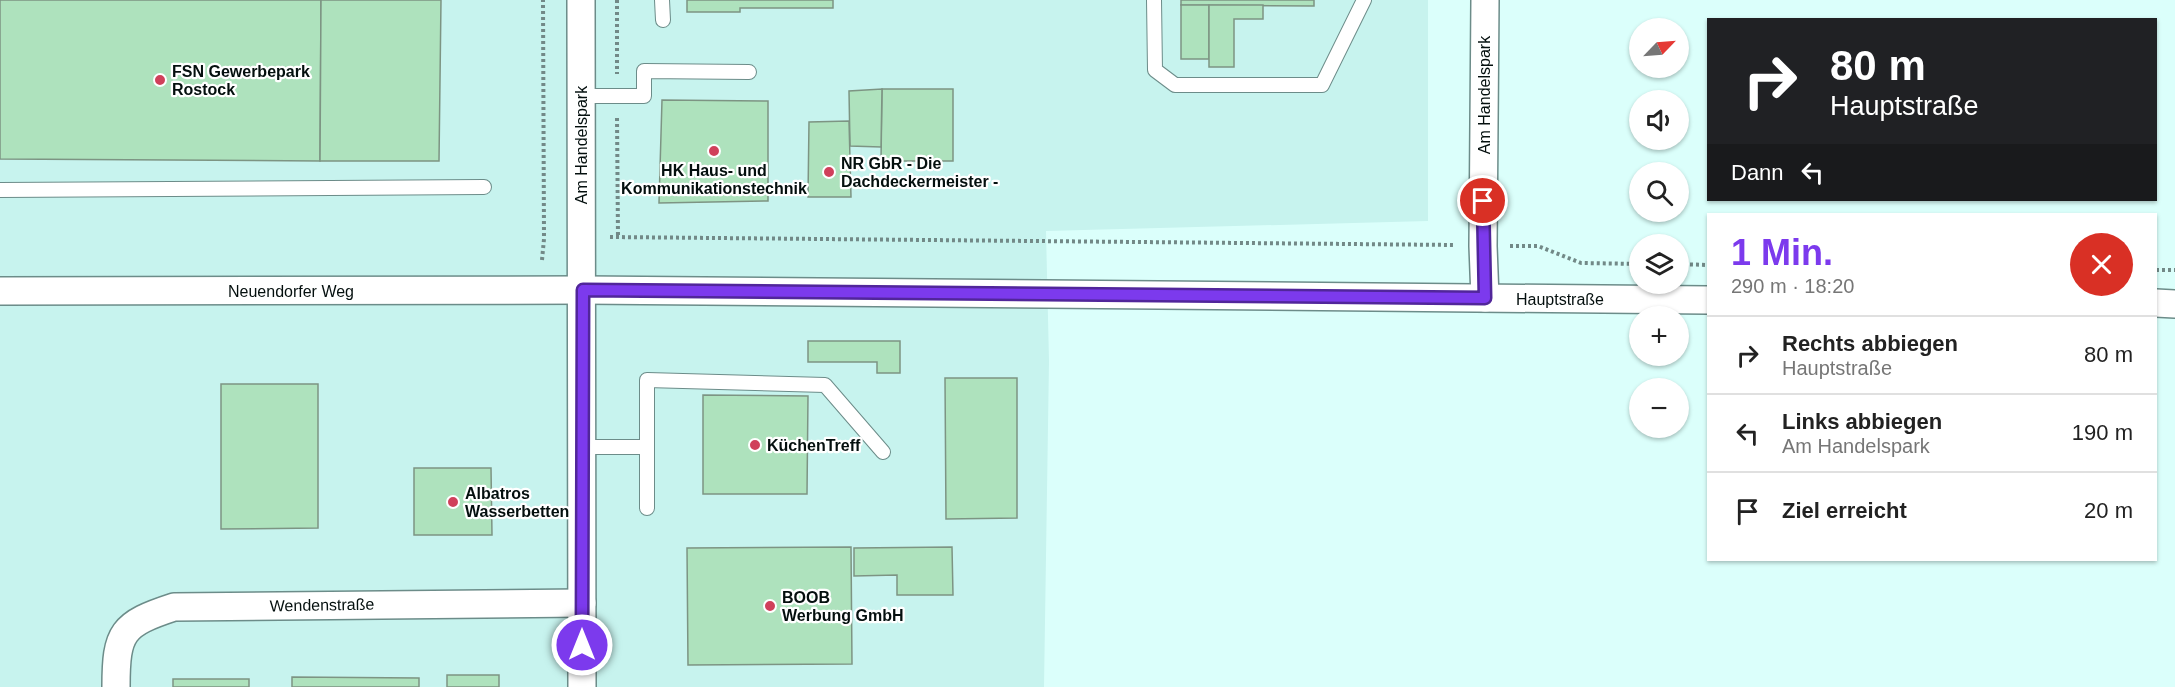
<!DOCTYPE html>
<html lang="de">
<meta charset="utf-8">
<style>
:root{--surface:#fff;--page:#f2f2f2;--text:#222;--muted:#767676;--line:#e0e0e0;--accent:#7c3aed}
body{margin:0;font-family:Helvetica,sans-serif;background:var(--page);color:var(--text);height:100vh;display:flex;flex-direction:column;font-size:22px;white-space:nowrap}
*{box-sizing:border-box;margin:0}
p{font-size:20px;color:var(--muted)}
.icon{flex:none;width:33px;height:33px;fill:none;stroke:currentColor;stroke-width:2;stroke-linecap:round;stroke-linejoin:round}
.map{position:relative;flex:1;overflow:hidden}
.drawer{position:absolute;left:1707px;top:213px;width:450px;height:348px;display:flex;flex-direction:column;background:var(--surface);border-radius:0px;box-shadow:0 2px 4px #0004}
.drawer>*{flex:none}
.banner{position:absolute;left:1707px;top:18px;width:450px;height:183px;border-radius:0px;box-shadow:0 2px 4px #0004;background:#202124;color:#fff;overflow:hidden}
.needle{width:39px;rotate:65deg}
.controls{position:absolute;left:1629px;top:18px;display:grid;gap:12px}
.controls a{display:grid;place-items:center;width:60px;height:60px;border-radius:50%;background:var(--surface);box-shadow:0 2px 4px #0004;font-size:30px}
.pin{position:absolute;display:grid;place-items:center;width:51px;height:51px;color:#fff;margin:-26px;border:3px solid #fff;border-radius:50%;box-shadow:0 2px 6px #0007}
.me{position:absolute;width:66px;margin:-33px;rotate:0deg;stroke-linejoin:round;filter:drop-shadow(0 0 4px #0008)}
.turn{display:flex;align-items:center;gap:21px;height:126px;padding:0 24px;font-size:27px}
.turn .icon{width:78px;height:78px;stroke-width:2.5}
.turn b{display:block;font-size:42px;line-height:51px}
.then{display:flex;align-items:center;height:57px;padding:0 24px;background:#0003;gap:12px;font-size:22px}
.round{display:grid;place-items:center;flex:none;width:63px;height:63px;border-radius:32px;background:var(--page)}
.headline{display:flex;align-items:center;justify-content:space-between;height:102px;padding:0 24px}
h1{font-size:36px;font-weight:700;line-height:45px;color:var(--accent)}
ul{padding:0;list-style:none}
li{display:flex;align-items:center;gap:18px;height:78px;padding:0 24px;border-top:2px solid var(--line)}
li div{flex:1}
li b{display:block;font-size:22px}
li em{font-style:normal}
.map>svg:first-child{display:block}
.built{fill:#c7f3ee}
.building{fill:#aee2bd;stroke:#7d9483;stroke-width:1.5}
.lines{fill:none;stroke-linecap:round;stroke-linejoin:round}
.service-casing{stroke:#6c8c89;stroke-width:16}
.minor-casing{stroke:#6c8c89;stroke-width:30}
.path{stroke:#728987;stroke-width:4;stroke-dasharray:3 3;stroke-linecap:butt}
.service{stroke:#fff;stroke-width:14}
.minor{stroke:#fff;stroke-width:27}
.route-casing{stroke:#51269a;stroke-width:15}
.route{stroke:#7c3aed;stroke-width:10}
.poi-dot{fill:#d0405b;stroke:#fff;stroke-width:2}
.labels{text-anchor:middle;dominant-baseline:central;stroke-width:4.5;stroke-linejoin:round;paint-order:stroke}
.poi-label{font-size:16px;font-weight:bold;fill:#040f0e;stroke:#fff;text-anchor:start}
.street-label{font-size:16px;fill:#040f0e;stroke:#fff}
</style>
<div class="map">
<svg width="2175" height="687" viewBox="0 0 2175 687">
<rect width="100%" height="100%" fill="#dbfffb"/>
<path class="built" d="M 0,0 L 1428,0 L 1428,221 L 1046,231 L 1049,361 L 1044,687 L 0,687 Z"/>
<g class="building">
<path d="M 0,0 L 321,0 L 320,161 L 0,159 Z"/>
<path d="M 321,0 L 441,0 L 439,161 L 320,161 Z"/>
<path d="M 687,0 L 833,0 L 833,8 L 740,8 L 740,12 L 687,12 Z"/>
<path d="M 1181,0 L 1314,0 L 1314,6 L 1181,5 Z"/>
<rect x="1181" y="5" width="28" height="54"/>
<path d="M 1209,5 L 1263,5 L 1263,19 L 1234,19 L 1234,67 L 1209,67 Z"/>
<path d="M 882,89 L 953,89 L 953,161 L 881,161 Z"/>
<path d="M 882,89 L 881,147 L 850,146 L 849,91 Z"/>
<path d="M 662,100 L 768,101 L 768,201 L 659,203 Z"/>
<path d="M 849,121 L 851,197 L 808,197 L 809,122 Z"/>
<path d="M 808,341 L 900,341 L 900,373 L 877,373 L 877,362 L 808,362 Z"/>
<path d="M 945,378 L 1017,378 L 1017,518 L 946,519 Z"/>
<path d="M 221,384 L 318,384 L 318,528 L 221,529 Z"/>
<path d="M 703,395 L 808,396 L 807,494 L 703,494 Z"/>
<path d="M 414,468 L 491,468 L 492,535 L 414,535 Z"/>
<path d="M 851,547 L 852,664 L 688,665 L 687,548 Z"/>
<path d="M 952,547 L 953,595 L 897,595 L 897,575 L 854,576 L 854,548 Z"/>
<rect x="447" y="675" width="52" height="12"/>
<path d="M 292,677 L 419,678 L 419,687 L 292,687 Z"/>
<rect x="173" y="679" width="76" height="8"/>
</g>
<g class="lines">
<defs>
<g id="service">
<path d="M 662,0 L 663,20"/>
<path d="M 1154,0 L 1155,70 L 1175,85 L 1322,85 L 1364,0"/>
<path d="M 580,96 L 644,96 L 644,71 L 749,72"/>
<path d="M 0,190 L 484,187"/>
<path d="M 582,447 L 647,447"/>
<path d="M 647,508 L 647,380 L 825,385 L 883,452"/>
</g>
<g id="minor">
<path d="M 581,0 L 582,687"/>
<path d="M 1485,0 L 1483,246 L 1485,298"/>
<path d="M 0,291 L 583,290 L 1708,300"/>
<path d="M 2156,303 L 2175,304"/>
<path d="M 116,687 C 116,632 122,624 174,607 L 582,603"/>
</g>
</defs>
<use href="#service" class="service-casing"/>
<use href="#minor" class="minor-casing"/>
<g class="path">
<path d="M 617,0 L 617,74"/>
<path d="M 617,118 L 618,237"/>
<path d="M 610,237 L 1455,245"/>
<path d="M 1510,246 L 1538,246 L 1581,263 L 1640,264"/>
<path d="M 542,260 L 544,239 L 543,0"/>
<path d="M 1678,264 L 1708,265"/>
<path d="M 2156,270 L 2175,270"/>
</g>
<use href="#service" class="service"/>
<use href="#minor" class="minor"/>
</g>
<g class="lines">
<defs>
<path id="route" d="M 582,645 L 583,290 L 1485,298 L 1483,201"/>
</defs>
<use href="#route" class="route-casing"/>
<use href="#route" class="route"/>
</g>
<g class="poi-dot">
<circle cx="160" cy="80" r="6"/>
<circle cx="714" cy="151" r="6"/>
<circle cx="829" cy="172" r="6"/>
<circle cx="755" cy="445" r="6"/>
<circle cx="453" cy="502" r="6"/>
<circle cx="770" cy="606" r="6"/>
</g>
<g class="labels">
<g class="poi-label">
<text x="172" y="71">FSN Gewerbepark<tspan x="172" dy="18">Rostock</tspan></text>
<text x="841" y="163">NR GbR - Die<tspan x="841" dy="18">Dachdeckermeister -</tspan></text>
<text x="714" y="170" text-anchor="middle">HK Haus- und<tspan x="714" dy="18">Kommunikationstechnik</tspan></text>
<text x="767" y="445">KüchenTreff</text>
<text x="465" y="493">Albatros<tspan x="465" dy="18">Wasserbetten</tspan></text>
<text x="782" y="597">BOOB<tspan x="782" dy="18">Werbung GmbH</tspan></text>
</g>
<g class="street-label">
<text transform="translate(1484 95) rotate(-90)">Am Handelspark</text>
<text transform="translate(581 145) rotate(-90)">Am Handelspark</text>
<text x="291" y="291">Neuendorfer Weg</text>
<text x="1560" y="299">Hauptstraße</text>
<text transform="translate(322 605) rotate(-1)">Wendenstraße</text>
</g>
</g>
</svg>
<div class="controls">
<a><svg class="needle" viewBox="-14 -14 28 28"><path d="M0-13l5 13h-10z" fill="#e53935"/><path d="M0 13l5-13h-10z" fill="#767676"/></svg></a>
<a><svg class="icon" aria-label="sound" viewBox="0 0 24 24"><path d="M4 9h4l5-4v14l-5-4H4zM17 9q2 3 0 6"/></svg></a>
<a><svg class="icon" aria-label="search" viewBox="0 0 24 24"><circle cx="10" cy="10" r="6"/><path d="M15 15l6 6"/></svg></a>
<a><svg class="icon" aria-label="layers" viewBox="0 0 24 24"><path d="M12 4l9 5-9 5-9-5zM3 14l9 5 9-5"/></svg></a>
<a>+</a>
<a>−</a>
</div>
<div class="pin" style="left:1483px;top:201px;background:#d93025"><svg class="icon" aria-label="arrive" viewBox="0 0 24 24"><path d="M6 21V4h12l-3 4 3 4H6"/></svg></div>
<svg class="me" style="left:582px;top:645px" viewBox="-20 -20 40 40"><circle r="17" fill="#7c3aed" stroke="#fff" stroke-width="3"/><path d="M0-11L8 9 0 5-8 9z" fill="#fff"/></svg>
<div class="banner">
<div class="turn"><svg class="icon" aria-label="right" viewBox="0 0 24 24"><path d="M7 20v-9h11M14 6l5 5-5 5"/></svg><div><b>80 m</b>Hauptstraße</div></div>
<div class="then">Dann<svg class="icon" aria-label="left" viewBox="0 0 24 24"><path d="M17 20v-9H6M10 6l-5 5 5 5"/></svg></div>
</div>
<section class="drawer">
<div class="headline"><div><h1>1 Min.</h1><p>290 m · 18:20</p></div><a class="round" style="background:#d93025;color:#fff"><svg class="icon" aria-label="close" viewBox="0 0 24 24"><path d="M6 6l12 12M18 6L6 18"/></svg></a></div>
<ul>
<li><svg class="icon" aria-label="right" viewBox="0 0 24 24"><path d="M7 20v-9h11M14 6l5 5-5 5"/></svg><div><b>Rechts abbiegen</b><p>Hauptstraße</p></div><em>80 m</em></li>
<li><svg class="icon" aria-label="left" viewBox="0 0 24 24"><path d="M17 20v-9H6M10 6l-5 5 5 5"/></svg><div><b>Links abbiegen</b><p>Am Handelspark</p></div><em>190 m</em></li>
<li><svg class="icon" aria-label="arrive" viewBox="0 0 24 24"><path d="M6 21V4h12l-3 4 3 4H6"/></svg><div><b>Ziel erreicht</b></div><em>20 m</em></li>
</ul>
</section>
</div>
